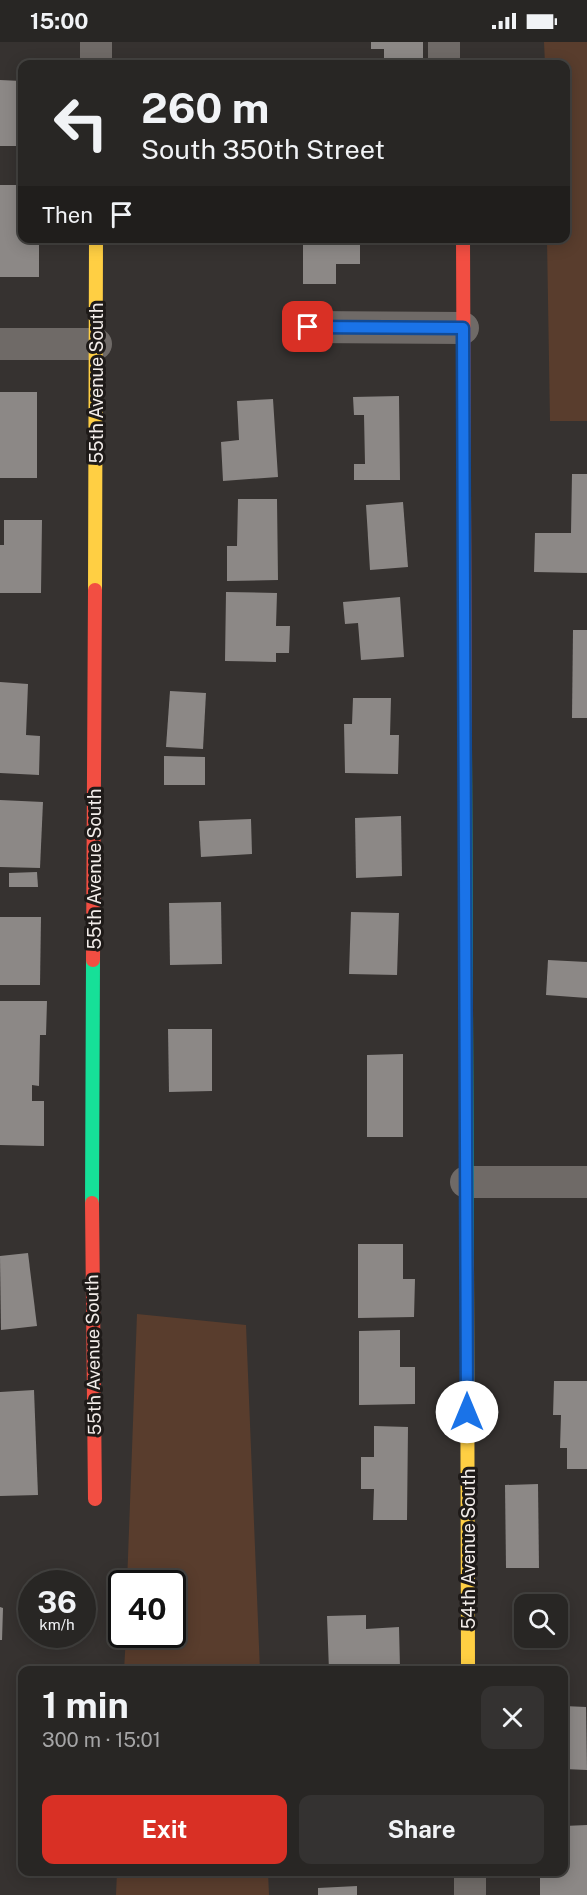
<!DOCTYPE html>
<meta charset="utf-8">
<style>
:root{--surface:#282624;--page:#343231;--text:#f1f3f6;--muted:#a5a5a6;--line:#444341;--accent:#d93025}
body{margin:0;font-family:"Public Sans",sans-serif;background:var(--page);color:var(--text);height:100vh;display:flex;flex-direction:column;font-size:22px;white-space:nowrap}
*{box-sizing:border-box;margin:0}
p{font-size:20px;color:var(--muted)}
.icon{flex:none;width:33px;height:33px;fill:none;stroke:currentColor;stroke-width:2;stroke-linecap:round;stroke-linejoin:round}
.map{position:relative;flex:1;overflow:hidden}
.drawer{position:absolute;left:18px;top:1624px;width:550px;height:210px;display:flex;flex-direction:column;background:var(--surface);border-radius:12px;box-shadow:0 3px 15px #0003,0 0 0 2px var(--line)}
.drawer>*{flex:none}
.hud{position:absolute;left:18px;top:18px;width:552px;height:183px;border-radius:12px;box-shadow:0 3px 15px #0003,0 0 0 2px var(--line);background:#282624;color:var(--text);overflow:hidden}
.controls{position:absolute;left:514px;top:1552px;display:grid;gap:12px}
.controls a{display:grid;place-items:center;width:54px;height:54px;border-radius:12px;background:var(--surface);box-shadow:0 3px 15px #0003,0 0 0 2px var(--line);font-size:30px}
.speed{position:absolute;left:18px;top:1528px;display:flex;gap:12px;font-size:30px;font-weight:700;text-align:center}
.speed>*{display:grid;place-content:center;width:78px;height:78px;border-radius:50%;background:var(--surface);box-shadow:0 3px 15px #0003,0 0 0 2px var(--line);line-height:1}
.speed small{font-size:15px;font-weight:400}
.speed .limit{border:3px solid #111;border-radius:9px;background:#fff;color:#111}
.pin{position:absolute;display:grid;place-items:center;width:51px;height:51px;color:#fff;margin:-26px;border-radius:12px;box-shadow:0 3px 9px #0006}
.me{position:absolute;width:66px;margin:-33px;rotate:0deg;stroke-linejoin:round;filter:drop-shadow(0 0 4px #0008)}
.turn{display:flex;align-items:center;gap:21px;height:126px;padding:0 24px;font-size:27px}
.turn .icon{width:78px;height:78px;stroke-width:2.5}
.turn b{display:block;font-size:42px;line-height:51px}
.then{display:flex;align-items:center;height:57px;padding:0 24px;background:#0003;gap:12px;font-size:22px}
.round{display:grid;place-items:center;flex:none;width:63px;height:63px;border-radius:12px;background:var(--page)}
.overview{display:flex;align-items:center;justify-content:space-between;height:102px;padding:0 24px}
h1{font-size:36px;font-weight:700;line-height:45px}
.button{display:flex;gap:12px;margin-top:auto;padding:12px 24px}
.button a{flex:1;height:69px;border-radius:12px;background:var(--accent);color:#fff;font-size:24px;font-weight:700;line-height:69px;text-align:center}
.button a+a{background:var(--page);color:var(--text)}
.status{display:flex;justify-content:space-between;align-items:center;height:42px;padding:0 30px;background:var(--surface);direction:ltr}
.status svg{height:16px;fill:currentColor}
.map>svg:first-child{display:block}
.green{fill:#593d2d}
.building{fill:#8c8886}
.lines{fill:none;stroke-linecap:round;stroke-linejoin:round}
.street{stroke:#6f6a67;stroke-width:32}
.fast{stroke:#16e098;stroke-width:14}
.slow{stroke:#ffcf43;stroke-width:14}
.jam{stroke:#f24e42;stroke-width:14}
.route-casing{stroke:#114b97;stroke-width:15}
.route{stroke:#1a73e8;stroke-width:10}
.labels{text-anchor:middle;dominant-baseline:central;stroke-width:6;stroke-linejoin:round;paint-order:stroke}
.street-label{font-size:18px;fill:#f3edea;stroke:#1e1a18}
</style>
<div class="status"><b>15:00</b><svg viewBox="0 0 49 12"><path d="M0 12V9h3v3zM5 12V6h3v6zM10 12V3h3v9zM15 12V0h3v12zM26 1h20v11H26zM47 4h2v5h-2z"/></svg></div>
<div class="map">
<svg width="587" height="1853" viewBox="0 0 587 1853">
<rect width="100%" height="100%" fill="#363230"/>
<g class="green">
<path d="M 544,0 L 587,0 L 587,379 L 550,379 L 547,197 L 566,196 L 566,22 L 545,22 Z"/>
<path d="M 137,1272 L 246,1283 L 260,1629 L 124,1629 L 126,1593 L 172,1593 L 172,1542 L 127,1542 Z"/>
<path d="M 117,1830 L 268,1830 L 269,1853 L 116,1853 Z"/>
</g>
<g class="building">
<path d="M 371,0 L 423,0 L 423,22 L 384,22 L 384,7 L 371,7 Z"/>
<path d="M 0,38 L 22,39 L 22,104 L 0,104 Z"/>
<path d="M 0,143 L 22,143 L 22,196 L 39,196 L 39,235 L 0,235 Z"/>
<rect x="227" y="196" width="40" height="5"/>
<path d="M 303,196 L 360,196 L 360,222 L 336,222 L 336,242 L 303,242 Z"/>
<rect x="0" y="350" width="37" height="86"/>
<path d="M 399,354 L 400,438 L 354,438 L 354,422 L 365,422 L 364,373 L 354,373 L 353,355 Z"/>
<path d="M 273,357 L 278,435 L 223,439 L 221,400 L 239,398 L 237,359 Z"/>
<path d="M 572,432 L 587,432 L 587,531 L 534,530 L 535,491 L 571,491 Z"/>
<path d="M 238,457 L 277,457 L 278,538 L 227,539 L 227,504 L 237,504 Z"/>
<path d="M 403,460 L 408,525 L 370,528 L 366,463 Z"/>
<path d="M 4,478 L 42,478 L 41,551 L 0,551 L 0,503 L 4,503 Z"/>
<path d="M 226,550 L 277,551 L 276,584 L 290,584 L 289,611 L 276,611 L 276,620 L 225,619 Z"/>
<path d="M 400,555 L 404,615 L 361,618 L 358,581 L 345,582 L 343,560 Z"/>
<path d="M 573,588 L 587,588 L 587,676 L 572,676 Z"/>
<path d="M 0,640 L 28,642 L 26,693 L 40,694 L 39,733 L 0,731 Z"/>
<path d="M 170,649 L 206,651 L 203,707 L 166,705 Z"/>
<path d="M 353,656 L 391,656 L 390,693 L 399,693 L 398,732 L 345,731 L 344,682 L 352,682 Z"/>
<path d="M 164,714 L 205,715 L 205,743 L 164,743 Z"/>
<path d="M 0,758 L 43,760 L 40,826 L 0,825 Z"/>
<path d="M 401,774 L 402,834 L 356,836 L 355,776 Z"/>
<path d="M 251,777 L 252,812 L 201,815 L 199,779 Z"/>
<path d="M 37,830 L 38,845 L 9,845 L 9,831 Z"/>
<path d="M 221,860 L 222,922 L 170,923 L 169,861 Z"/>
<path d="M 351,870 L 399,871 L 397,933 L 349,932 Z"/>
<path d="M 0,875 L 41,875 L 40,943 L 0,943 Z"/>
<path d="M 548,918 L 587,920 L 587,956 L 546,953 Z"/>
<path d="M 0,959 L 47,959 L 46,993 L 40,993 L 39,1044 L 32,1043 L 32,1059 L 44,1059 L 44,1104 L 0,1103 Z"/>
<path d="M 168,987 L 212,987 L 212,1049 L 169,1050 Z"/>
<path d="M 403,1012 L 403,1095 L 367,1095 L 367,1013 Z"/>
<path d="M 358,1202 L 403,1202 L 403,1237 L 415,1237 L 414,1275 L 358,1276 Z"/>
<path d="M 28,1211 L 37,1284 L 1,1288 L 0,1214 Z"/>
<path d="M 400,1288 L 400,1325 L 415,1325 L 415,1362 L 359,1363 L 359,1289 Z"/>
<path d="M 554,1339 L 587,1339 L 587,1427 L 567,1427 L 567,1406 L 560,1406 L 561,1373 L 553,1373 Z"/>
<path d="M 34,1348 L 38,1453 L 0,1454 L 0,1350 Z"/>
<path d="M 374,1384 L 408,1385 L 407,1478 L 373,1478 L 374,1447 L 361,1447 L 361,1415 L 374,1415 Z"/>
<path d="M 538,1442 L 539,1526 L 506,1526 L 505,1443 Z"/>
<path d="M 0,1565 L 3,1566 L 2,1598 L 0,1598 Z"/>
<path d="M 366,1573 L 366,1587 L 399,1585 L 400,1626 L 329,1629 L 327,1574 Z"/>
<path d="M 564,1664 L 586,1665 L 587,1728 L 564,1727 Z"/>
<path d="M 587,1783 L 587,1853 L 540,1853 L 540,1830 L 564,1830 L 564,1784 Z"/>
<path d="M 357,1844 L 357,1853 L 318,1853 L 318,1846 Z"/>
</g>
<g class="lines">
<g class="street">
<path d="M 444,0 L 444,22"/>
<path d="M 96,22 L 96,0"/>
<path d="M 308,285 L 463,286"/>
<path d="M 0,302 L 96,302"/>
<path d="M 466,1140 L 587,1140"/>
<path d="M 470,1830 L 470,1853"/>
</g>
<g class="fast">
<path d="M 465,705 L 467,1220"/>
<path d="M 92,1161 L 93,918"/>
</g>
<g class="slow">
<path d="M 95,548 L 96,196"/>
<path d="M 467,1220 L 468,1629"/>
</g>
<g class="jam">
<path d="M 463,196 L 465,705"/>
<path d="M 93,918 L 95,548"/>
<path d="M 92,1161 L 95,1457"/>
</g>
</g>
<g class="lines">
<defs>
<path id="route" d="M 308,285 L 463,286 L 467,1370"/>
</defs>
<use href="#route" class="route-casing"/>
<use href="#route" class="route"/>
</g>
<g class="labels">
<g class="street-label">
<text transform="translate(96 341) rotate(-90)">55th Avenue South</text>
<text transform="translate(94 827) rotate(-90)">55th Avenue South</text>
<text transform="translate(93 1313) rotate(-91)">55th Avenue South</text>
<text transform="translate(468 1507) rotate(-90)">54th Avenue South</text>
</g>
</g>
</svg>
<div class="controls">
<a><svg class="icon" aria-label="search" viewBox="0 0 24 24"><circle cx="10" cy="10" r="6"/><path d="M15 15l6 6"/></svg></a>
</div>
<div class="speed"><div>36<small>km/h</small></div><div class="limit">40</div></div>
<div class="pin" style="left:308px;top:285px;background:#d93025"><svg class="icon" aria-label="arrive" viewBox="0 0 24 24"><path d="M6 21V4h12l-3 4 3 4H6"/></svg></div>
<svg class="me" style="left:467px;top:1370px" viewBox="-20 -20 40 40"><circle r="19" fill="#fff"/><path d="M0-13L10 11 0 6-10 11z" fill="#1a73e8"/></svg>
<div class="hud">
<div class="turn"><svg class="icon" aria-label="left" viewBox="0 0 24 24"><path d="M17 20v-9H6M10 6l-5 5 5 5"/></svg><div><b>260 m</b>South 350th Street</div></div>
<div class="then">Then<svg class="icon" aria-label="arrive" viewBox="0 0 24 24"><path d="M6 21V4h12l-3 4 3 4H6"/></svg></div>
</div>
<section class="drawer">
<div class="overview"><div><h1>1 min</h1><p>300 m · 15:01</p></div><a class="round"><svg class="icon" aria-label="close" viewBox="0 0 24 24"><path d="M6 6l12 12M18 6L6 18"/></svg></a></div>
<div class="button"><a>Exit</a><a>Share</a></div>
</section>
</div>
